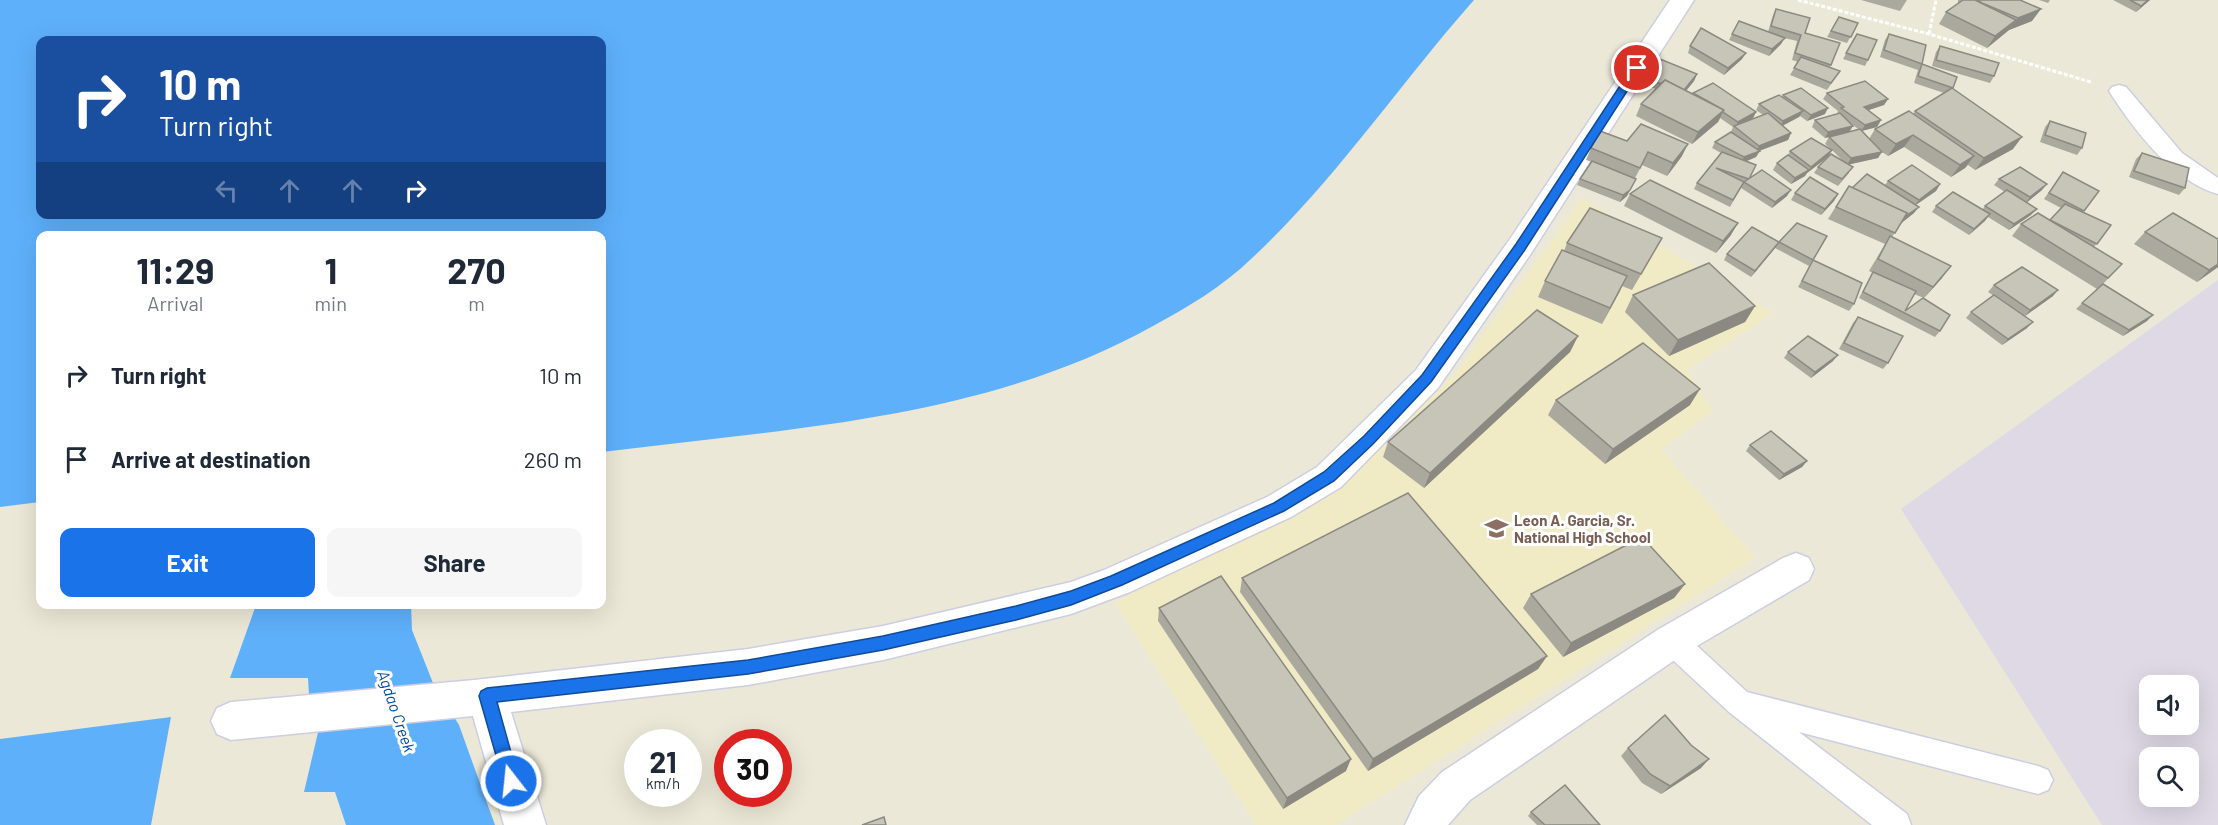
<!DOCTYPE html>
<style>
:root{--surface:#fff;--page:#f6f6f7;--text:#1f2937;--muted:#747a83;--accent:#1a73e8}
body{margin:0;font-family:Barlow,sans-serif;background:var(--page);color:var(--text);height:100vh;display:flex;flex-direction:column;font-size:22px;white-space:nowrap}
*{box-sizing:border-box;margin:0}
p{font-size:20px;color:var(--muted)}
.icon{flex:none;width:33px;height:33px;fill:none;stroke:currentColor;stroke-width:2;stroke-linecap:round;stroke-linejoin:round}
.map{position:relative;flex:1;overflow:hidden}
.panel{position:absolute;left:36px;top:231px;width:570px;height:378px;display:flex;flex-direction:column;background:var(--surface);border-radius:12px;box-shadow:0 6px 24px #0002}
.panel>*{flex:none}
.top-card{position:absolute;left:36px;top:36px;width:570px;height:183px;border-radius:12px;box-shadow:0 6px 24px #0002;background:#1a4fa0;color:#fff;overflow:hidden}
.controls{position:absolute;left:2139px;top:675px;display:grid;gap:12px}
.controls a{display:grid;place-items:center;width:60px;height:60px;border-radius:12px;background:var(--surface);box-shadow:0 6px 24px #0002;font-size:30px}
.speed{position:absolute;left:624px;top:729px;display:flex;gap:12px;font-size:30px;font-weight:700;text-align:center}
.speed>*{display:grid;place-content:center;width:78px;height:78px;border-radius:50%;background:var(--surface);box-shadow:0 6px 24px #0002;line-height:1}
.speed small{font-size:15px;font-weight:400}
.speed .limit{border:9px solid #d22;background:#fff;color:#111}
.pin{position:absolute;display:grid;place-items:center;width:51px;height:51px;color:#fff;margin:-26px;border:3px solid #fff;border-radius:50%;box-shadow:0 2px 6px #0007}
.me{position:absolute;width:66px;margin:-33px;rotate:344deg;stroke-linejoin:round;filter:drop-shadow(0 0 4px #0008)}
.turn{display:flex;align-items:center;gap:21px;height:126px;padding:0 24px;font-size:27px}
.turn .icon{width:78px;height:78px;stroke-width:2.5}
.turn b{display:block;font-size:42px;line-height:51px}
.lanes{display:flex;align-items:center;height:57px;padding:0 24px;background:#0003;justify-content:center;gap:30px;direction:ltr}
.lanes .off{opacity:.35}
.eta{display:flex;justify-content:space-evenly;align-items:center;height:102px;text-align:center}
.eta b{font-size:36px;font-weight:700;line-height:42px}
.primary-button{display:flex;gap:12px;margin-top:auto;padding:12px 24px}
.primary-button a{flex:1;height:69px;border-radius:12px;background:var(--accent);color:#fff;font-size:24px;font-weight:700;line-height:69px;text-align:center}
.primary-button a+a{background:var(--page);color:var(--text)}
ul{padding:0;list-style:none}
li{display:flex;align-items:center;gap:18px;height:84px;padding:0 24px}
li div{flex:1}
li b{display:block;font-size:22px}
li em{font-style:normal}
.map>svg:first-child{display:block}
.industrial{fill:#ded9e4;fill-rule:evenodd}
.education{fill:#f0ebc4}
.water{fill:#5eb0fb;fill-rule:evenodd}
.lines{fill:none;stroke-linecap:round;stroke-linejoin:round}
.service-casing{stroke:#cdcde3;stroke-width:3}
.minor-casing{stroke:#cdcde3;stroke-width:3}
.path{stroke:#fff;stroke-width:3;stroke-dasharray:4 2;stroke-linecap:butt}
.service{fill:#fff;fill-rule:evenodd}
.minor{fill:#fff;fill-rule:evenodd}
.wall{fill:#aba99e;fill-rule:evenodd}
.shaded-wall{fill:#8b8981}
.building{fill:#c7c4b8;stroke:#8b8981;stroke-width:1.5}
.route{fill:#1a73e8;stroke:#114b97;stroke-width:1.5}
.labels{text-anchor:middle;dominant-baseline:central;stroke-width:6;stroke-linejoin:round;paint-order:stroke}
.education-label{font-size:15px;font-weight:bold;fill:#785e54;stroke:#fff;text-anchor:start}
.water-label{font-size:16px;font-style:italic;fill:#0049a4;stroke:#fff}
</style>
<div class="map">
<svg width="2218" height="825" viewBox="0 0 2218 825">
<rect width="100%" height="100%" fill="#ece8d7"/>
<path class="industrial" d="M 2218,280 L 2218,825 L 2102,825 L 1901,509 ZM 2150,686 L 2188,686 L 2188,724 L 2150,724 ZM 2150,758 L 2188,758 L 2188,796 L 2150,796 Z"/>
<path class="education" d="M 1582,198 L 1773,313 L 1687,370 L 1713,411 L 1661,449 L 1755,558 L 1336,825 L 1256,825 L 1115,602 L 1322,500 L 1456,373 Z"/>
<g class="water">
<path d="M 0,0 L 1474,0 C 1398,86 1335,181 1251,259 C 1222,287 1188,307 1153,326 C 984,420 789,428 602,452 L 602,236 L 40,236 L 40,502 L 0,507 ZM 40,40 L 602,40 L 602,214 L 40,214 Z"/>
<path d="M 256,605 L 411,605 L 412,630 L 433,683 L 459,725 L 495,825 L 346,825 L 335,792 L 304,792 L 320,724 L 309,696 L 308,678 L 230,678 Z"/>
<path d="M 171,717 L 151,825 L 0,825 L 0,739 Z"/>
</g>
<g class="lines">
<defs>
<g id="service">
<path d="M 2119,85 L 2126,87 L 2182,153 L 2218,178 L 2218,194 C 2172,181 2134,130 2109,91 L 2112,87 Z"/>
<path d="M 1672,629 L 1682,632 L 1747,692 L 2038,766 L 2048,770 L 2053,780 L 2048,790 L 2038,794 L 1799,732 L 1907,814 L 1911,825 L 1872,825 L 1729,712 L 1662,650 L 1658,641 L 1662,632 Z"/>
</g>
<g id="minor">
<path d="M 1670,0 L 1694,0 L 1530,255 L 1438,388 L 1341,487 L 1291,517 L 1130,592 L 1071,614 L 883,660 L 748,685 L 511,712 L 546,825 L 504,825 L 473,716 L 231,740 L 217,734 L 211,721 L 217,708 L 231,702 L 474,680 L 748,649 L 883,626 L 1071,582 L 1104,570 L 1267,497 L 1317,467 L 1416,370 L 1510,239 Z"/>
<path d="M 1796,553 L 1809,558 L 1814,569 L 1809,580 L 1685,653 L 1470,800 L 1448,825 L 1405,825 L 1419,796 L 1442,772 L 1659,629 L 1783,558 Z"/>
</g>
</defs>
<use href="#service" class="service-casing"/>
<use href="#minor" class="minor-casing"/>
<g class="path">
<path d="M 1798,0 L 1929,34 L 2091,82"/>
<path d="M 1929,34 L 1936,0"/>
</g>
<use href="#service" class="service"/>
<use href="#minor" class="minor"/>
</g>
<g class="wall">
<path d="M 1861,0 L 1907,0 L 1900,11 Z"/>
<path d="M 1958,0 L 2020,0 L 2032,21 L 2009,30 L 1987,48 L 1939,24 L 1946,12 L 1958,4 Z"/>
<path d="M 2039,0 L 2050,0 L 2048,3 Z"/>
<path d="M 2113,0 L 2150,0 L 2136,12 Z"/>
<path d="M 1776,9 L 1805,33 L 1831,65 L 1830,67 L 1840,71 L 1827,90 L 1790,75 L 1798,62 L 1792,60 L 1797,41 L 1784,38 L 1781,44 L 1769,56 L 1729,40 L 1732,34 L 1768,32 L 1773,15 Z"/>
<path d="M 1839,17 L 1858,23 L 1847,43 L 1827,37 Z"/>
<path d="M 1857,34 L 1868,60 L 1865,66 L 1843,59 Z"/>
<path d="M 1889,34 L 1922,64 L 1952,89 L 2013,149 L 1975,170 L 1968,165 L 1965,168 L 1951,177 L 1904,147 L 1888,156 L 1881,151 L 1878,158 L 1849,164 L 1849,173 L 1838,186 L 1814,173 L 1818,167 L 1843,161 L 1832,150 L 1828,157 L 1807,173 L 1805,176 L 1791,184 L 1773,170 L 1777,163 L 1788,155 L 1790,151 L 1832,150 L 1825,144 L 1829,137 L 1833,136 L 1825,138 L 1812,127 L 1815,120 L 1837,114 L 1838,111 L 1823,99 L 1827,93 L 1888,99 L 1884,105 L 1868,110 L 1881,120 L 1877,127 L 1862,131 L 1869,139 L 1875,129 L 1913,114 L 1915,111 L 1944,93 L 1914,83 L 1918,70 L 1880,57 L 1885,40 ZM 1853,125 L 1858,129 L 1850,131 Z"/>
<path d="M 1690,46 L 1742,59 L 1724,75 L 1688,53 Z"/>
<path d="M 1940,46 L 1994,76 L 1990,83 L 1932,66 L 1936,52 Z"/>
<path d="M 1697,74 L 1694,81 L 1686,91 L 1693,94 L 1693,93 L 1756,112 L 1753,118 L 1748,121 L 1763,115 L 1756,110 L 1759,104 L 1782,97 L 1783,95 L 1825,114 L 1807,121 L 1800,116 L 1799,117 L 1782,126 L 1791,133 L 1788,140 L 1759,151 L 1756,157 L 1746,161 L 1749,179 L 1787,196 L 1772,208 L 1741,188 L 1743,184 L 1730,207 L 1694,189 L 1697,183 L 1721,153 L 1712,148 L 1715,142 L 1731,132 L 1733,127 L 1720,118 L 1718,122 L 1692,144 L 1636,116 L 1641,104 L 1656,89 L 1639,82 L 1642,76 Z"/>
<path d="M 2050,121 L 2082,148 L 2077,155 L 2040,142 L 2045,127 Z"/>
<path d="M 1627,141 L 1682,156 L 1667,176 L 1642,165 L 1635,178 L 1627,196 L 1620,202 L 1577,185 L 1580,179 L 1592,162 L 1586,160 L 1591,148 Z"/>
<path d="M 2142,153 L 2185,188 L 2179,195 L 2129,177 L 2136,159 Z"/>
<path d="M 2063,172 L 2099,191 L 2082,212 L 2111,225 L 2094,247 L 2122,264 L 2103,284 L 2147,321 L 2123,336 L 2076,309 L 2097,289 L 2012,236 L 2021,224 L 2050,220 L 2061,208 L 2044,199 Z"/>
<path d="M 1999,179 L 2042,190 L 2027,202 L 2031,215 L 2009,230 L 1988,217 L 1969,235 L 1932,212 L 1936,206 L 1982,210 L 1985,206 L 2005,192 L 1994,185 Z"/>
<path d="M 1888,181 L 1940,184 L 1936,191 L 1916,205 L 1914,213 L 1901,223 L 1892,237 L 1942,278 L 1924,298 L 1914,294 L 1905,311 L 1940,331 L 1935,337 L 1859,298 L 1869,279 L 1873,273 L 1869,271 L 1885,244 L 1828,219 L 1849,186 L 1852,188 L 1885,185 Z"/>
<path d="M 1795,193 L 1838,194 L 1834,201 L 1821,215 L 1791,200 Z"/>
<path d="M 1630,194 L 1731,235 L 1716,253 L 1624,206 Z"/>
<path d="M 2145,232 L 2218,267 L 2197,282 L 2134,244 Z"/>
<path d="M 1827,236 L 1809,266 L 1775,248 L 1751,277 L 1724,260 L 1727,254 L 1779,242 Z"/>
<path d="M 1567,243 L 1653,254 L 1632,290 L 1622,286 L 1602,324 L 1538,297 L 1545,281 L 1564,251 Z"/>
<path d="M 1813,260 L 1854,304 L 1849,311 L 1798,287 Z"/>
<path d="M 1994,285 L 2053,296 L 2025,316 L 1988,292 Z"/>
<path d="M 1633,295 L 1755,306 L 1745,322 L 1669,356 L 1625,312 Z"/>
<path d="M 1971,312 L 2027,328 L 2002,345 L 1966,318 Z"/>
<path d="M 1858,317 L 1888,363 L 1883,369 L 1839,349 L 1853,323 Z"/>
<path d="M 1578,336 L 1570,352 L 1424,488 L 1383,457 L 1388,442 Z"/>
<path d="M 1788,352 L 1833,361 L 1811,378 L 1784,358 Z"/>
<path d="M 1556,400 L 1690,405 L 1605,464 L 1548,415 Z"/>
<path d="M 1750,445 L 1807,461 L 1802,467 L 1779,480 L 1746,451 Z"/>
<path d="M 1242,578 L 1547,656 L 1538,669 L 1368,771 L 1240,592 Z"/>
<path d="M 1685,584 L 1674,598 L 1563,657 L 1523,608 L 1531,594 Z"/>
<path d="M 1159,608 L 1346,771 L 1283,809 L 1158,621 Z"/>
<path d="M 1628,748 L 1701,768 L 1661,794 L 1642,783 L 1621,756 Z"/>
<path d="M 1531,812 L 1600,825 L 1537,825 L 1528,816 Z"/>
</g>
<g class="shaded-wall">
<path d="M 2148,0 L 2150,0 L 2136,12 L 2141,6 Z"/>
<path d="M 2041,9 L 2032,21 L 2009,30 L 1987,48 L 1995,36 L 2016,21 L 2018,18 Z"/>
<path d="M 1785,38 L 1781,44 L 1769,56 L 1772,49 Z"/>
<path d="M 1746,53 L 1742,59 L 1724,75 L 1728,68 Z"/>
<path d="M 1697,74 L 1694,81 L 1679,99 L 1682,92 Z"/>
<path d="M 1888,99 L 1884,105 L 1860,113 L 1864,107 Z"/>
<path d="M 1828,108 L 1825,114 L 1807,121 L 1811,115 Z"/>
<path d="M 1724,110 L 1718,122 L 1692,144 L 1698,132 Z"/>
<path d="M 1803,111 L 1799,117 L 1780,127 L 1783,121 Z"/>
<path d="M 1756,112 L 1753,118 L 1735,128 L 1738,122 Z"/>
<path d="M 1881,120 L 1877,127 L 1861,131 L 1865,125 Z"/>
<path d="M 1853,126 L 1849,132 L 1825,138 L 1828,132 Z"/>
<path d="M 1791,133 L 1788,140 L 1756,152 L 1759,146 Z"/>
<path d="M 1913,135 L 1904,147 L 1888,156 L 1896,144 Z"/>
<path d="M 2022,137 L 2013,149 L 1975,170 L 1984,158 Z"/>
<path d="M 1688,144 L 1682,156 L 1667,176 L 1673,163 Z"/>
<path d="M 1832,150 L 1828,157 L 1807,173 L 1811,167 Z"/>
<path d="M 1760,151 L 1756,157 L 1740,164 L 1744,157 Z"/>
<path d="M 1882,152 L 1878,158 L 1847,165 L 1851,158 Z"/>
<path d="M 1974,156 L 1965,168 L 1951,177 L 1960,165 Z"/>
<path d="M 1809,170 L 1805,176 L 1791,184 L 1795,178 Z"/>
<path d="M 1636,179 L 1627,196 L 1620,202 L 1623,195 Z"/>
<path d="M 1940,184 L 1936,191 L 1914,206 L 1919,200 Z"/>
<path d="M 2047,184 L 2042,190 L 2025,204 L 2030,197 Z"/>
<path d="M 1791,190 L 1787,196 L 1772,208 L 1775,202 Z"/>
<path d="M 1838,194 L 1834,201 L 1821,215 L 1825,209 Z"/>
<path d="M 1919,207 L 1914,213 L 1899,225 L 1903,218 Z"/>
<path d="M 2037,209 L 2031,215 L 2009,230 L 2014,224 Z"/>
<path d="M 1990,214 L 1985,221 L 1969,235 L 1974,229 Z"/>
<path d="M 1738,223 L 1731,235 L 1716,253 L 1723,241 Z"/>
<path d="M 1779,242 L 1775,248 L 1751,277 L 1755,271 Z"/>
<path d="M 2218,264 L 2218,267 L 2197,282 L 2209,270 Z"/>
<path d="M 1951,266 L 1942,278 L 1924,298 L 1933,287 Z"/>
<path d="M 1627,276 L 1619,293 L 1602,324 L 1610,308 Z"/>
<path d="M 2058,290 L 2053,296 L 2025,316 L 2030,310 Z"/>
<path d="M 1755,306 L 1745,322 L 1669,356 L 1678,340 Z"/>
<path d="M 2153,315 L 2147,321 L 2123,336 L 2129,330 Z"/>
<path d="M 2033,322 L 2027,328 L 2002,345 L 2008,339 Z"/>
<path d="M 1578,336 L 1570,352 L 1424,488 L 1430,473 Z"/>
<path d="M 1838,355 L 1833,361 L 1811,378 L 1815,372 Z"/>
<path d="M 1700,389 L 1690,405 L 1605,464 L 1613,449 Z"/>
<path d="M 1807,461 L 1802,467 L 1779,480 L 1784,474 Z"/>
<path d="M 1685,584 L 1674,598 L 1563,657 L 1571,643 Z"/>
<path d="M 1547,656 L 1538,669 L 1368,771 L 1373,759 Z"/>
<path d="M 1351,759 L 1346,771 L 1283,809 L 1287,798 Z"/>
<path d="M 1709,759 L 1701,768 L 1661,794 L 1670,786 Z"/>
</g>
<g class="building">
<path d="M 1963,0 L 1975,0 L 2016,20 L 1995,36 L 1946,12 Z"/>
<path d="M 1977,0 L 2020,0 L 2041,9 L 2018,18 L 1982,3 Z"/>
<path d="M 2130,0 L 2148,0 L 2141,6 Z"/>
<path d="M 1776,9 L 1810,18 L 1805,33 L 1840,43 L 1831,65 L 1795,53 L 1801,35 L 1771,26 Z"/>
<path d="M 1839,17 L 1858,23 L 1851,37 L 1831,31 Z"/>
<path d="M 1739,21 L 1785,38 L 1772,49 L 1732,34 Z"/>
<path d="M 1701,28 L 1746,53 L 1728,68 L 1690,46 Z"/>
<path d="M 1857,34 L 1877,40 L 1868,60 L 1846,53 Z"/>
<path d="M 1889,34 L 1926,45 L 1922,64 L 1957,77 L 1953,88 L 1918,76 L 1922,64 L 1884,50 Z"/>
<path d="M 1940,46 L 1999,63 L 1994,76 L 1936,60 Z"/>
<path d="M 1655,57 L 1697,74 L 1684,90 L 1665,80 L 1661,84 L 1642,76 Z"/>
<path d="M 1801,57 L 1840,71 L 1831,83 L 1794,68 Z"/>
<path d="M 1665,80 L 1724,110 L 1698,132 L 1641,104 Z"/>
<path d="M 1865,81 L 1888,99 L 1864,107 L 1881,120 L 1865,125 L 1841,108 L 1844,107 L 1827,93 Z"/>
<path d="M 1713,83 L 1756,112 L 1738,122 L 1723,112 L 1724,110 L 1693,93 Z"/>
<path d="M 1801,88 L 1828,108 L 1811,115 L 1783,95 Z"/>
<path d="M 1952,88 L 2022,137 L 1984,158 L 1915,111 Z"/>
<path d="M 1779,95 L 1803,111 L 1783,121 L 1759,104 Z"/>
<path d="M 1909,111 L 1974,156 L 1960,165 L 1913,135 L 1896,144 L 1875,129 Z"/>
<path d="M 1768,113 L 1791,133 L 1759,146 L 1734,126 Z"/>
<path d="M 1840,113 L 1853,126 L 1828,132 L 1815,120 Z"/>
<path d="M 2050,121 L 2086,133 L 2082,148 L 2045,135 Z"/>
<path d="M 1641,124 L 1688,144 L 1673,163 L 1648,152 L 1640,168 L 1591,148 L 1600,131 L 1627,141 Z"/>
<path d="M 1860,129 L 1882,152 L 1851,158 L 1829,137 Z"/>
<path d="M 1731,132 L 1760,151 L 1744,157 L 1715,142 Z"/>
<path d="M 1811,138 L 1832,150 L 1811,167 L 1790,151 Z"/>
<path d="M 1722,152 L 1756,165 L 1749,179 L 1716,168 L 1744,182 L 1733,200 L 1697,183 Z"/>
<path d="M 2142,153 L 2189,168 L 2185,188 L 2134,171 Z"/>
<path d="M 1831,154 L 1853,167 L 1842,179 L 1818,167 Z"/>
<path d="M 1788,155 L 1809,170 L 1795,178 L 1777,163 Z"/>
<path d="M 1592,161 L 1636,179 L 1630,190 L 1623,195 L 1580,179 Z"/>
<path d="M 1912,165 L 1940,184 L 1919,200 L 1888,181 Z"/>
<path d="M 2020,167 L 2047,184 L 2030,197 L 1999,179 Z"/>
<path d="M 1762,170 L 1791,190 L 1775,202 L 1744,182 Z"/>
<path d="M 2063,172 L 2099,191 L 2084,211 L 2049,193 Z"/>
<path d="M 1867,174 L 1919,207 L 1904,217 L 1907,213 L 1852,188 Z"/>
<path d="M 1810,177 L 1838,194 L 1825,209 L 1795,193 Z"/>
<path d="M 1650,180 L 1738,223 L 1723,241 L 1630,194 Z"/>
<path d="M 1849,186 L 1907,213 L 1895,233 L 1836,207 Z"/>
<path d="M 2007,190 L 2037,209 L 2014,224 L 1985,206 Z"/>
<path d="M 1953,192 L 1990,214 L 1974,229 L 1936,206 Z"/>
<path d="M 2065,204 L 2111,225 L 2097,244 L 2050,220 Z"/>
<path d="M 1590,208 L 1662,238 L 1641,274 L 1567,243 Z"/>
<path d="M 2038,213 L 2122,264 L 2108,278 L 2021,224 Z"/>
<path d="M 2173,213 L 2218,239 L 2218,264 L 2209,270 L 2145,232 Z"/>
<path d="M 1797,223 L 1827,236 L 1813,260 L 1779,242 Z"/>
<path d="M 1752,227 L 1779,242 L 1755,271 L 1727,254 Z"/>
<path d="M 1890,236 L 1951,266 L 1933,287 L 1878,259 Z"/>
<path d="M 1562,250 L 1627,276 L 1610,308 L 1545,281 Z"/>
<path d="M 1813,260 L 1862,283 L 1854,304 L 1802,281 Z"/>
<path d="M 1709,263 L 1755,306 L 1678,340 L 1633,295 Z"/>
<path d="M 2022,267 L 2058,290 L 2030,310 L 1994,285 Z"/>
<path d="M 1873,272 L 1916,291 L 1905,311 L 1923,298 L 1950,315 L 1940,331 L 1863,292 Z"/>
<path d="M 2103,284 L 2153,315 L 2129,330 L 2082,303 Z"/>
<path d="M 1994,295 L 2033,322 L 2008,339 L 1971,312 Z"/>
<path d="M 1537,310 L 1578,336 L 1430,473 L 1388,442 Z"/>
<path d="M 1858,317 L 1903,336 L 1888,363 L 1844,343 Z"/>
<path d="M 1808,336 L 1838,355 L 1815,372 L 1788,352 Z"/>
<path d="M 1643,343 L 1700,389 L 1613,449 L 1556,400 Z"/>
<path d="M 1771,431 L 1807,461 L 1784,474 L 1750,445 Z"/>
<path d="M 1408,493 L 1547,656 L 1373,759 L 1242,578 Z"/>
<path d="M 1642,537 L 1685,584 L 1571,643 L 1531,594 Z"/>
<path d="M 1221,576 L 1351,759 L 1287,798 L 1159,608 Z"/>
<path d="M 1665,715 L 1691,745 L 1709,759 L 1670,786 L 1650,774 L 1628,748 Z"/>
<path d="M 1565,785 L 1600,825 L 1545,825 L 1531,812 Z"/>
<path d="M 884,817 L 886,825 L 862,825 Z"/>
</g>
<path class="route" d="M 1637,65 L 1642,68 L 1524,251 L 1431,382 L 1373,444 L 1334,481 L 1284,511 L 1122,585 L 1071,605 L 1016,620 L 883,650 L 748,674 L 497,702 L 519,781 L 517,787 L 511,789 L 505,787 L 479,696 L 481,691 L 487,688 L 748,660 L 883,636 L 1016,606 L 1071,591 L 1111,576 L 1274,503 L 1324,472 L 1364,436 L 1422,375 L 1516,244 L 1633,66 Z"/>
<defs>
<symbol id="school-bare" viewBox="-9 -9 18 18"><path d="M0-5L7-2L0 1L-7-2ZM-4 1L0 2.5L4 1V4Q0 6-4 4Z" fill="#8d6e63" stroke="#fff" stroke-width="2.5" paint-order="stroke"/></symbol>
</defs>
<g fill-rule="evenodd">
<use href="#school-bare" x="1480" y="512" width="33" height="33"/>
</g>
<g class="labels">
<g class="education-label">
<text x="1514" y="520">Leon A. Garcia, Sr.<tspan x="1514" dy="17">National High School</tspan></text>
</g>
<g class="water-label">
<text transform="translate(397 711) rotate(71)">Agdao Creek</text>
</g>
</g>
</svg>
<div class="controls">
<a><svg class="icon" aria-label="sound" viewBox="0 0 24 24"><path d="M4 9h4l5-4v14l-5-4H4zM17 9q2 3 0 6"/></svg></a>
<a><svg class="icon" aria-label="search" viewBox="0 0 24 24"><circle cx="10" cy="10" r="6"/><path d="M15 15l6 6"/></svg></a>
</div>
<div class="speed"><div>21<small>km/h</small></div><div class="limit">30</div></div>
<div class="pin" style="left:1637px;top:68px;background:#d93025"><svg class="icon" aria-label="arrive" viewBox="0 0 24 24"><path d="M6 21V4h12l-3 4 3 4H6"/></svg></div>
<svg class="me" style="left:511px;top:781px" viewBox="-20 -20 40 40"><circle r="17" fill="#1a73e8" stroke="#fff" stroke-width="3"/><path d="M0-11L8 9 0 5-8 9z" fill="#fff"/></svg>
<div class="top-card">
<div class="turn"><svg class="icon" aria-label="right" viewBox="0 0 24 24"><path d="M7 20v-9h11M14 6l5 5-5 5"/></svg><div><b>10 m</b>Turn right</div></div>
<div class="lanes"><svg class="icon off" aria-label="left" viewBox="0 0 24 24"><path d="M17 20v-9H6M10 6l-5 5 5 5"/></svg><svg class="icon off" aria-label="ahead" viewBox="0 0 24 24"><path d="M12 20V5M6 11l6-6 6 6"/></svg><svg class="icon off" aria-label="ahead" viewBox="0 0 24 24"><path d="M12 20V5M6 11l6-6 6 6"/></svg><svg class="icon" aria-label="right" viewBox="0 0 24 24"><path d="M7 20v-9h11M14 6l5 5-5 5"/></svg></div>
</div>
<section class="panel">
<div class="eta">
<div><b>11:29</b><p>Arrival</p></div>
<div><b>1</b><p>min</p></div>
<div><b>270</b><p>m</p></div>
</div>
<ul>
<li><svg class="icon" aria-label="right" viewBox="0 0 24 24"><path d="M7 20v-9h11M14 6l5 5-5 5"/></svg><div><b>Turn right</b></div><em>10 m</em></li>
<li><svg class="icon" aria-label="arrive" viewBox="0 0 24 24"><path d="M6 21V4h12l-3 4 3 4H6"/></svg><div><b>Arrive at destination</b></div><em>260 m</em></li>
</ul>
<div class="primary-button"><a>Exit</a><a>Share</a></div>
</section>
</div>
